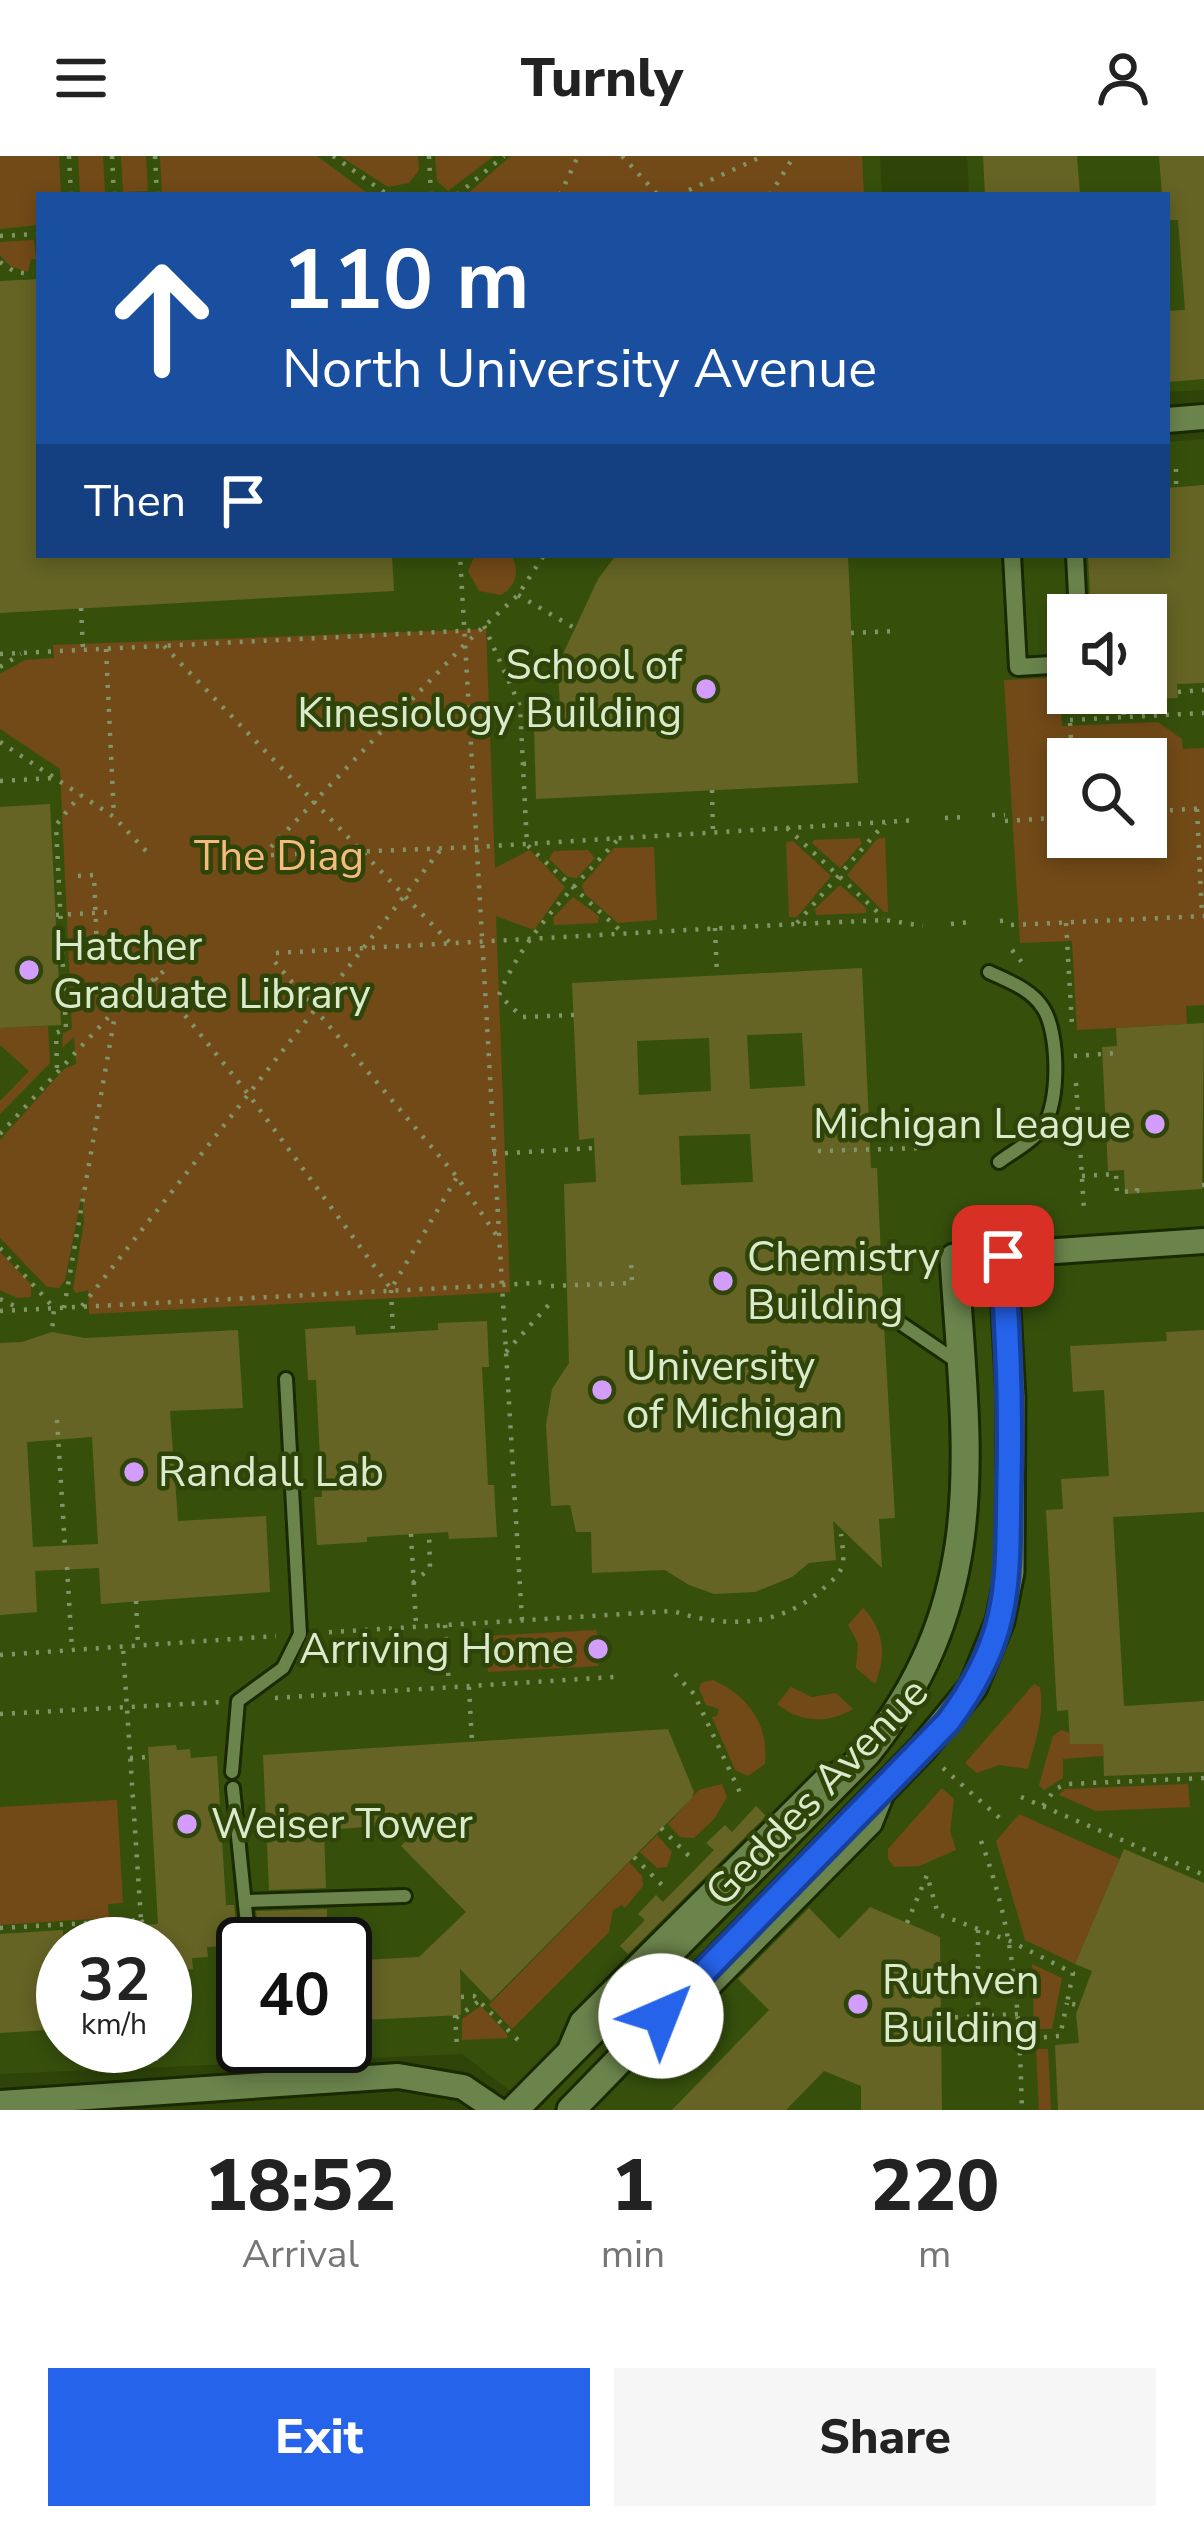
<!DOCTYPE html>
<style>
:root{--surface:#fff;--page:#f6f6f6;--text:#222;--muted:#767676;--accent:#2563eb}
body{margin:0;font-family:"Nunito Sans",sans-serif;background:var(--page);color:var(--text);height:100vh;display:flex;flex-direction:column;font-size:45px;white-space:nowrap}
*{box-sizing:border-box;margin:0}
p{font-size:39px;color:var(--muted)}
.icon{flex:none;width:66px;height:66px;fill:none;stroke:currentColor;stroke-width:2;stroke-linecap:round;stroke-linejoin:round}
.map{position:relative;height:1954px;overflow:hidden}
.details{display:flex;flex-direction:column;background:var(--surface);flex:1}
.details>*{flex:none}
.top-card{position:absolute;left:36px;top:36px;width:1134px;height:366px;border-radius:0px;box-shadow:0 6px 18px #0003;background:#1a4fa0;color:#fff;overflow:hidden}
.tools{position:absolute;left:1047px;top:438px;display:grid;gap:24px}
.tools a{display:grid;place-items:center;width:120px;height:120px;border-radius:0px;background:var(--surface);box-shadow:0 6px 18px #0003;font-size:60px}
.speed{position:absolute;left:36px;top:1761px;display:flex;gap:24px;font-size:60px;font-weight:700;text-align:center}
.speed>*{display:grid;place-content:center;width:156px;height:156px;border-radius:50%;background:var(--surface);box-shadow:0 6px 18px #0003;line-height:1}
.speed small{font-size:30px;font-weight:400}
.speed .limit{border:6px solid #111;border-radius:18px;background:#fff;color:#111}
.pin{position:absolute;display:grid;place-items:center;width:102px;height:102px;color:#fff;margin:-51px;border-radius:24px;box-shadow:0 6px 18px #0006}
.me{position:absolute;width:132px;margin:-66px;rotate:44deg;stroke-linejoin:round;filter:drop-shadow(0 0 9px #0008)}
.turn{display:flex;align-items:center;gap:42px;height:252px;padding:0 48px;font-size:54px}
.turn .icon{width:156px;height:156px;stroke-width:2.5}
.turn b{display:block;font-size:84px;line-height:102px}
.then{display:flex;align-items:center;height:114px;padding:0 48px;background:#0003;gap:24px;font-size:45px}
.eta{display:flex;justify-content:space-evenly;align-items:center;height:204px;text-align:center}
.eta b{font-size:72px;font-weight:800;line-height:84px}
.action{display:flex;gap:24px;margin-top:auto;padding:24px 48px}
.action a{flex:1;height:138px;border-radius:0px;background:var(--accent);color:#fff;font-size:48px;font-weight:800;line-height:138px;text-align:center}
.action a+a{background:var(--page);color:var(--text)}
header{display:flex;justify-content:space-between;align-items:center;height:156px;padding:0 48px;background:var(--surface);font-size:54px;font-weight:800}
.map>svg:first-child{display:block}
.built{fill:#36500c;fill-rule:evenodd}
.green{fill:#724a17;fill-rule:evenodd}
.building{fill:#656424;fill-rule:evenodd}
.lines{fill:none;stroke-linecap:round;stroke-linejoin:round}
.service-casing{stroke:#192900;stroke-width:18}
.pedestrian-casing{stroke:#192900;stroke-width:22}
.minor-casing{stroke:#192900;stroke-width:30}
.tertiary-casing{stroke:#192900;stroke-width:33}
.path{stroke:#839568;stroke-width:4.5;stroke-dasharray:3 9;stroke-linecap:butt}
.service{stroke:#6b844c;stroke-width:12}
.pedestrian{stroke:#6b844c;stroke-width:16}
.minor{stroke:#6b844c;stroke-width:24}
.tertiary{stroke:#6b844c;stroke-width:27}
.route-casing{stroke:#184099;stroke-width:30}
.route{stroke:#2563eb;stroke-width:21}
.poi-dot{fill:#d29dfd;stroke:#2e4409;stroke-width:4.5}
.labels{text-anchor:middle;dominant-baseline:central;stroke-width:9;stroke-linejoin:round;paint-order:stroke}
.poi-label{font-size:42px;fill:#dceacc;stroke:#2e4409;text-anchor:start}
.park-label{font-size:42px;fill:#f4bb7c;stroke:#2e4409}
.street-label{font-size:42px;fill:#dceacc;stroke:#2e4409}
</style>
<header><svg class="icon" aria-label="menu" viewBox="0 0 24 24"><path d="M4 6h16M4 12h16M4 18h16"/></svg>Turnly<svg class="icon" aria-label="person" viewBox="0 0 24 24"><circle cx="12" cy="8" r="4"/><path d="M4 21q1-7 8-7t8 7"/></svg></header>
<div class="map">
<svg width="1204" height="1954" viewBox="0 0 1204 1954">
<rect width="100%" height="100%" fill="#2e4409"/>
<g class="built">
<path d="M 0,0 L 880,0 L 882,39 L 39,39 L 39,399 L 1167,399 L 1167,286 L 1204,283 L 1204,1954 L 535,1954 L 462,1898 L 0,1918 ZM 1068,459 L 1146,459 L 1146,537 L 1068,537 ZM 1068,603 L 1146,603 L 1146,681 L 1068,681 ZM 63,1788 L 165,1788 L 165,1890 L 63,1890 ZM 243,1788 L 345,1788 L 345,1890 L 243,1890 Z"/>
<path d="M 967,0 L 1204,0 L 1204,234 L 1167,236 L 1167,39 L 969,39 Z"/>
</g>
<g class="green">
<path d="M 0,0 L 59,0 L 61,39 L 39,39 L 39,69 L 0,73 Z"/>
<path d="M 78,0 L 103,0 L 105,37 L 80,38 Z"/>
<path d="M 121,0 L 146,0 L 148,35 L 123,36 Z"/>
<path d="M 160,0 L 317,0 L 370,39 L 162,39 Z"/>
<path d="M 340,0 L 418,0 L 419,14 L 409,27 L 388,31 Z"/>
<path d="M 435,0 L 494,0 L 448,35 L 437,25 Z"/>
<path d="M 511,0 L 862,0 L 864,39 L 466,39 Z"/>
<path d="M 34,84 L 36,103 L 31,103 L 28,116 L 10,110 L 0,99 L 0,86 Z"/>
<path d="M 475,399 L 511,399 C 520,415 517,429 501,439 L 479,435 L 468,415 Z"/>
<path d="M 486,473 L 495,712 L 530,694 L 565,731 L 534,774 L 496,760 L 510,1136 L 89,1158 L 88,1134 L 76,1137 L 73,1133 L 84,1066 L 82,1037 L 65,1124 L 59,1132 L 47,1131 L 0,1082 L 0,984 L 64,913 L 76,908 L 74,881 L 62,892 L 63,877 L 72,873 L 60,613 L 0,573 L 0,518 L 25,504 L 54,502 L 53,489 Z"/>
<path d="M 1049,522 L 1060,545 L 1062,570 L 1158,566 L 1182,583 L 1183,593 L 1204,592 L 1204,849 L 1186,850 L 1187,868 L 1077,874 L 1072,785 L 1020,787 L 1004,524 ZM 1068,603 L 1146,603 L 1146,681 L 1068,681 Z"/>
<path d="M 885,681 L 888,756 L 884,756 L 847,719 L 877,683 Z"/>
<path d="M 859,682 L 862,687 L 840,712 L 812,687 L 814,684 Z"/>
<path d="M 793,685 L 831,720 L 797,761 L 789,761 L 786,686 Z"/>
<path d="M 654,691 L 657,764 L 618,767 L 585,738 L 582,729 L 614,692 Z"/>
<path d="M 588,694 L 595,702 L 577,722 L 568,721 L 549,703 L 554,695 Z"/>
<path d="M 840,729 L 866,752 L 866,757 L 816,759 L 815,753 Z"/>
<path d="M 573,741 L 599,760 L 598,767 L 554,769 L 553,762 Z"/>
<path d="M 48,870 L 50,907 L 0,958 L 0,945 L 29,915 L 0,889 L 0,872 Z"/>
<path d="M 0,1096 L 31,1128 L 31,1141 L 17,1142 L 0,1134 Z"/>
<path d="M 863,1452 C 884,1473 887,1501 875,1528 L 856,1512 L 858,1487 L 848,1469 Z"/>
<path d="M 596,1474 L 603,1492 L 598,1510 L 488,1516 L 486,1480 Z"/>
<path d="M 713,1524 C 749,1540 769,1569 765,1608 L 748,1620 L 735,1614 L 712,1561 L 717,1560 L 719,1553 L 706,1549 L 699,1533 L 701,1527 Z"/>
<path d="M 1034,1528 L 1040,1531 C 1045,1559 1035,1586 1028,1613 L 999,1609 L 977,1617 L 965,1607 Z"/>
<path d="M 791,1531 L 812,1541 L 836,1537 L 853,1553 C 827,1568 801,1567 777,1548 Z"/>
<path d="M 1061,1574 L 1103,1588 L 1103,1600 L 1063,1603 L 1063,1622 L 1044,1634 L 1039,1629 L 1053,1580 Z"/>
<path d="M 722,1628 L 727,1641 L 714,1663 L 694,1682 L 680,1681 L 668,1668 L 699,1634 Z"/>
<path d="M 1188,1628 L 1190,1651 L 1096,1655 L 1059,1639 L 1065,1633 Z"/>
<path d="M 942,1632 L 954,1643 L 950,1675 L 956,1694 L 919,1710 L 894,1711 L 888,1703 L 888,1693 Z"/>
<path d="M 117,1644 L 123,1747 L 108,1748 L 109,1762 L 0,1769 L 0,1651 Z"/>
<path d="M 1019,1658 L 1120,1703 L 1075,1808 L 1025,1784 L 996,1685 Z"/>
<path d="M 657,1679 L 672,1696 L 667,1711 L 657,1712 L 640,1696 Z"/>
<path d="M 629,1706 L 642,1720 L 643,1730 L 625,1752 L 622,1749 L 613,1754 L 609,1776 L 512,1873 L 489,1849 Z"/>
<path d="M 1032,1808 L 1062,1822 L 1052,1873 L 1034,1873 Z"/>
<path d="M 481,1850 L 507,1878 L 507,1882 L 462,1884 L 462,1863 Z"/>
<path d="M 1036,1893 L 1048,1893 L 1051,1954 L 1039,1954 Z"/>
</g>
<g class="building">
<path d="M 983,0 L 1077,0 L 1080,39 L 985,39 Z"/>
<path d="M 1159,0 L 1204,0 L 1204,223 L 1167,226 L 1167,155 L 1185,154 L 1178,64 L 1167,64 L 1167,39 L 1162,39 Z"/>
<path d="M 39,123 L 39,399 L 392,399 L 394,435 L 0,457 L 0,125 Z"/>
<path d="M 1204,329 L 1204,527 L 1177,528 L 1178,542 L 1146,543 L 1146,459 L 1091,459 L 1088,399 L 1167,399 L 1167,332 Z"/>
<path d="M 616,399 L 848,399 L 858,627 L 536,643 L 534,569 L 561,568 L 557,498 L 563,498 L 598,423 Z"/>
<path d="M 50,648 L 61,869 L 0,872 L 0,651 Z"/>
<path d="M 862,812 L 871,1012 L 877,1012 L 883,1146 L 874,1156 L 884,1169 L 895,1362 L 879,1363 L 882,1412 L 833,1365 L 836,1404 L 809,1407 L 792,1421 L 755,1436 L 714,1438 L 689,1429 L 665,1414 L 592,1417 L 591,1376 L 576,1376 L 570,1349 L 551,1350 L 546,1269 L 552,1233 L 569,1207 L 564,1028 L 596,1026 L 594,982 L 579,984 L 572,827 ZM 802,877 L 805,930 L 750,933 L 747,879 ZM 709,882 L 711,935 L 639,939 L 637,885 ZM 750,978 L 753,1026 L 681,1029 L 679,980 Z"/>
<path d="M 1204,867 L 1202,1033 L 1125,1038 L 1124,1014 L 1108,1015 L 1102,891 L 1117,890 L 1116,872 Z"/>
<path d="M 487,1165 L 489,1211 L 482,1211 L 488,1329 L 494,1329 L 497,1381 L 449,1383 L 448,1376 L 367,1381 L 367,1386 L 317,1389 L 314,1341 L 322,1341 L 316,1224 L 308,1224 L 305,1173 L 355,1170 L 356,1179 L 438,1174 L 438,1167 Z"/>
<path d="M 238,1174 L 243,1252 L 170,1255 L 178,1365 L 266,1360 L 270,1436 L 101,1448 L 99,1412 L 35,1415 L 37,1456 L 0,1459 L 0,1187 L 22,1186 L 52,1176 L 85,1182 ZM 92,1281 L 98,1388 L 33,1391 L 27,1286 Z"/>
<path d="M 1204,1174 L 1204,1356 L 1113,1361 L 1124,1550 L 1204,1545 L 1204,1616 L 1104,1620 L 1103,1588 L 1070,1588 L 1068,1554 L 1057,1555 L 1046,1354 L 1063,1353 L 1061,1323 L 1109,1320 L 1104,1234 L 1073,1236 L 1070,1190 L 1167,1185 L 1166,1176 Z"/>
<path d="M 668,1573 L 694,1636 L 692,1642 L 491,1845 L 460,1813 L 461,1859 L 345,1865 L 345,1805 L 419,1801 L 466,1756 L 401,1690 L 423,1667 L 324,1674 L 326,1732 L 269,1734 L 263,1599 Z"/>
<path d="M 176,1589 L 177,1594 L 190,1593 L 191,1602 L 217,1600 L 226,1749 L 234,1749 L 238,1781 L 228,1781 L 229,1790 L 207,1791 L 208,1801 L 192,1802 L 193,1813 L 165,1815 L 165,1788 L 109,1788 L 108,1771 L 158,1768 L 148,1591 Z"/>
<path d="M 756,1650 L 766,1660 L 628,1798 L 620,1790 L 645,1764 L 638,1758 L 656,1739 L 663,1746 L 714,1694 L 706,1687 L 725,1669 L 732,1676 Z"/>
<path d="M 1124,1693 L 1204,1727 L 1204,1954 L 1058,1954 L 1055,1889 L 1079,1887 L 1076,1858 L 1092,1815 L 1075,1808 Z"/>
<path d="M 870,1751 L 940,1781 L 942,1954 L 861,1954 L 861,1930 L 824,1915 L 786,1954 L 672,1954 L 769,1854 L 738,1823 L 809,1752 L 839,1783 Z"/>
<path d="M 327,1753 L 327,1761 L 336,1761 L 336,1788 L 271,1788 L 271,1780 L 259,1780 L 256,1755 Z"/>
<path d="M 63,1774 L 63,1873 L 0,1877 L 0,1778 Z"/>
</g>
<g class="lines">
<defs>
<g id="service">
<path d="M 989,816 C 1008,825 1031,833 1043,852 C 1059,876 1060,947 1043,971 C 1032,986 1014,995 999,1006"/>
<path d="M 884,1156 L 959,1207"/>
<path d="M 232,1616 L 238,1545 L 283,1512 L 300,1478 L 286,1223"/>
<path d="M 233,1632 L 249,1788"/>
<path d="M 247,1745 L 405,1740"/>
<path d="M 254,1890 L 254,1901"/>
<path d="M 565,1891 L 577,1863 L 820,1621 L 843,1609"/>
<path d="M 632,1903 L 654,1893 L 875,1670 L 887,1640"/>
</g>
<g id="pedestrian">
<path d="M 1012,399 L 1018,511 L 1068,508"/>
<path d="M 1075,399 L 1078,459"/>
</g>
<g id="minor">
<path d="M 1167,264 L 1204,261"/>
<path d="M 954,1102 L 1204,1085"/>
<path d="M 0,1947 L 398,1920 L 463,1931 L 497,1954"/>
</g>
<g id="tertiary">
<path d="M 514,1954 L 866,1598 C 994,1440 966,1291 954,1102"/>
<path d="M 571,1954 L 922,1593 L 973,1531 L 1000,1465 L 1010,1416 L 1011,1241 L 1003,1100"/>
</g>
</defs>
<use href="#service" class="service-casing"/>
<use href="#pedestrian" class="pedestrian-casing"/>
<use href="#minor" class="minor-casing"/>
<use href="#tertiary" class="tertiary-casing"/>
<g class="path">
<path d="M 69,0 L 71,39"/>
<path d="M 112,0 L 114,39"/>
<path d="M 155,0 L 157,39"/>
<path d="M 333,0 L 388,39"/>
<path d="M 429,0 L 431,39"/>
<path d="M 622,0 L 658,39"/>
<path d="M 457,39 L 504,0"/>
<path d="M 560,39 L 578,0"/>
<path d="M 678,39 L 763,0"/>
<path d="M 770,39 L 794,0"/>
<path d="M 0,80 L 39,78"/>
<path d="M 0,106 L 15,116 L 33,118"/>
<path d="M 1176,313 L 1176,331"/>
<path d="M 518,439 L 576,473"/>
<path d="M 81,452 L 83,494"/>
<path d="M 484,470 L 520,550 L 527,689 L 624,778"/>
<path d="M 851,477 L 896,475"/>
<path d="M 164,490 L 451,788"/>
<path d="M 106,493 L 114,661"/>
<path d="M 0,498 L 480,474"/>
<path d="M 0,511 L 21,498"/>
<path d="M 1063,532 L 1069,547 L 1072,603"/>
<path d="M 1178,536 L 1204,534"/>
<path d="M 1123,544 L 1124,561"/>
<path d="M 1070,564 L 1204,557"/>
<path d="M 0,586 L 114,661 L 148,697"/>
<path d="M 523,608 L 535,607"/>
<path d="M 0,625 L 54,622"/>
<path d="M 712,634 L 713,677"/>
<path d="M 1197,653 L 1202,760"/>
<path d="M 1146,656 L 1204,652"/>
<path d="M 992,659 L 1005,659"/>
<path d="M 945,662 L 966,661"/>
<path d="M 1005,665 L 1068,661"/>
<path d="M 787,672 L 884,762"/>
<path d="M 271,691 L 465,488 L 518,439 L 544,399"/>
<path d="M 271,699 L 476,691 L 918,664"/>
<path d="M 78,720 L 94,719 L 97,794 L 80,795"/>
<path d="M 56,759 L 111,756"/>
<path d="M 1000,765 L 1011,764"/>
<path d="M 797,767 L 885,667"/>
<path d="M 1066,767 L 1072,869"/>
<path d="M 951,768 L 972,766"/>
<path d="M 1011,769 L 1204,760"/>
<path d="M 715,772 L 717,819"/>
<path d="M 1012,794 L 1025,810"/>
<path d="M 276,797 L 796,768 L 886,764 L 923,770"/>
<path d="M 275,806 L 457,1021 L 497,1080"/>
<path d="M 155,822 L 249,939 L 391,1133 L 457,1021"/>
<path d="M 574,859 L 522,861 L 499,839 C 524,777 575,731 619,682"/>
<path d="M 1074,900 L 1117,897"/>
<path d="M 57,912 L 56,877 L 66,873 L 56,669 L 80,639"/>
<path d="M 1076,927 L 1084,1054"/>
<path d="M 0,978 L 116,853 L 169,811"/>
<path d="M 818,995 L 921,992"/>
<path d="M 493,998 L 594,992"/>
<path d="M 1082,1020 L 1116,1018 L 1117,1036 L 1137,1035 L 1137,1027"/>
<path d="M 1202,1029 L 1204,1029"/>
<path d="M 964,1058 L 987,1056"/>
<path d="M 0,1092 L 54,1152 L 52,1176"/>
<path d="M 551,1130 L 632,1127 L 631,1104"/>
<path d="M 391,1134 L 393,1177"/>
<path d="M 0,1143 L 19,1152"/>
<path d="M 82,1150 L 442,692"/>
<path d="M 64,1152 L 116,853"/>
<path d="M 0,1155 L 502,1129 L 460,399"/>
<path d="M 506,1196 L 554,1143"/>
<path d="M 57,1264 L 65,1391"/>
<path d="M 411,1378 L 416,1468"/>
<path d="M 67,1411 L 72,1494"/>
<path d="M 413,1427 L 430,1412 L 429,1377"/>
<path d="M 136,1445 L 138,1489"/>
<path d="M 522,1464 L 502,1129 L 547,1126"/>
<path d="M 445,1469 L 449,1529"/>
<path d="M 317,1477 L 673,1455 C 727,1473 783,1471 826,1430 C 834,1423 841,1417 843,1407 C 844,1398 842,1387 841,1378"/>
<path d="M 0,1499 L 276,1480"/>
<path d="M 675,1518 L 694,1538 L 743,1643"/>
<path d="M 469,1531 L 472,1586"/>
<path d="M 275,1542 L 615,1521"/>
<path d="M 0,1558 L 222,1546"/>
<path d="M 130,1602 L 148,1601"/>
<path d="M 943,1612 L 1003,1665"/>
<path d="M 1021,1641 L 1204,1719"/>
<path d="M 1043,1650 L 1055,1633 L 1067,1628 L 1204,1622"/>
<path d="M 661,1672 L 690,1701"/>
<path d="M 981,1685 C 1016,1780 1019,1855 1022,1954"/>
<path d="M 634,1701 L 663,1730"/>
<path d="M 141,1764 L 149,1776"/>
<path d="M 907,1767 L 927,1719 L 938,1758 L 1010,1785 L 1073,1817 L 1067,1847 L 1078,1849"/>
<path d="M 0,1772 L 141,1764 L 123,1492"/>
<path d="M 978,1774 L 978,1869"/>
<path d="M 461,1841 L 474,1840 L 519,1885"/>
<path d="M 455,1859 L 457,1891"/>
<path d="M 456,1862 L 479,1845"/>
<path d="M 943,1862 L 1019,1858"/>
<path d="M 1020,1883 L 1060,1880 L 1067,1847"/>
<path d="M 155,1890 L 156,1905"/>
</g>
<use href="#service" class="service"/>
<use href="#pedestrian" class="pedestrian"/>
<use href="#minor" class="minor"/>
<use href="#tertiary" class="tertiary"/>
</g>
<g class="lines">
<defs>
<path id="route" d="M 661,1860 L 948,1566 C 1014,1477 1007,1425 1009,1322 C 1011,1247 1007,1174 1003,1100"/>
</defs>
<use href="#route" class="route-casing"/>
<use href="#route" class="route"/>
</g>
<g class="poi-dot">
<circle cx="706" cy="533" r="12"/>
<circle cx="29" cy="814" r="12"/>
<circle cx="1155" cy="968" r="12"/>
<circle cx="723" cy="1125" r="12"/>
<circle cx="602" cy="1234" r="12"/>
<circle cx="134" cy="1316" r="12"/>
<circle cx="598" cy="1493" r="12"/>
<circle cx="187" cy="1668" r="12"/>
<circle cx="858" cy="1848" r="12"/>
</g>
<g class="labels">
<g class="poi-label">
<text x="682" y="509" text-anchor="end">School of<tspan x="682" dy="48">Kinesiology Building</tspan></text>
<text x="53" y="790">Hatcher<tspan x="53" dy="48">Graduate Library</tspan></text>
<text x="1131" y="968" text-anchor="end">Michigan League</text>
<text x="747" y="1101">Chemistry<tspan x="747" dy="48">Building</tspan></text>
<text x="626" y="1210">University<tspan x="626" dy="48">of Michigan</tspan></text>
<text x="158" y="1316">Randall Lab</text>
<text x="574" y="1493" text-anchor="end">Arriving Home</text>
<text x="211" y="1668">Weiser Tower</text>
<text x="882" y="1824">Ruthven<tspan x="882" dy="48">Building</tspan></text>
</g>
<g class="park-label">
<text x="279" y="700">The Diag</text>
</g>
<g class="street-label">
<text transform="translate(817 1636) rotate(-46)">Geddes Avenue</text>
</g>
</g>
</svg>
<div class="tools">
<a><svg class="icon" aria-label="sound" viewBox="0 0 24 24"><path d="M4 9h4l5-4v14l-5-4H4zM17 9q2 3 0 6"/></svg></a>
<a><svg class="icon" aria-label="search" viewBox="0 0 24 24"><circle cx="10" cy="10" r="6"/><path d="M15 15l6 6"/></svg></a>
</div>
<div class="speed"><div>32<small>km/h</small></div><div class="limit">40</div></div>
<div class="pin" style="left:1003px;top:1100px;background:#d93025"><svg class="icon" aria-label="arrive" viewBox="0 0 24 24"><path d="M6 21V4h12l-3 4 3 4H6"/></svg></div>
<svg class="me" style="left:661px;top:1860px" viewBox="-20 -20 40 40"><circle r="19" fill="#fff"/><path d="M0-13L10 11 0 6-10 11z" fill="#2563eb"/></svg>
<div class="top-card">
<div class="turn"><svg class="icon" aria-label="ahead" viewBox="0 0 24 24"><path d="M12 20V5M6 11l6-6 6 6"/></svg><div><b>110 m</b>North University Avenue</div></div>
<div class="then">Then<svg class="icon" aria-label="arrive" viewBox="0 0 24 24"><path d="M6 21V4h12l-3 4 3 4H6"/></svg></div>
</div>
</div>
<section class="details">
<div class="eta">
<div><b>18:52</b><p>Arrival</p></div>
<div><b>1</b><p>min</p></div>
<div><b>220</b><p>m</p></div>
</div>
<div class="action"><a>Exit</a><a>Share</a></div>
</section>
